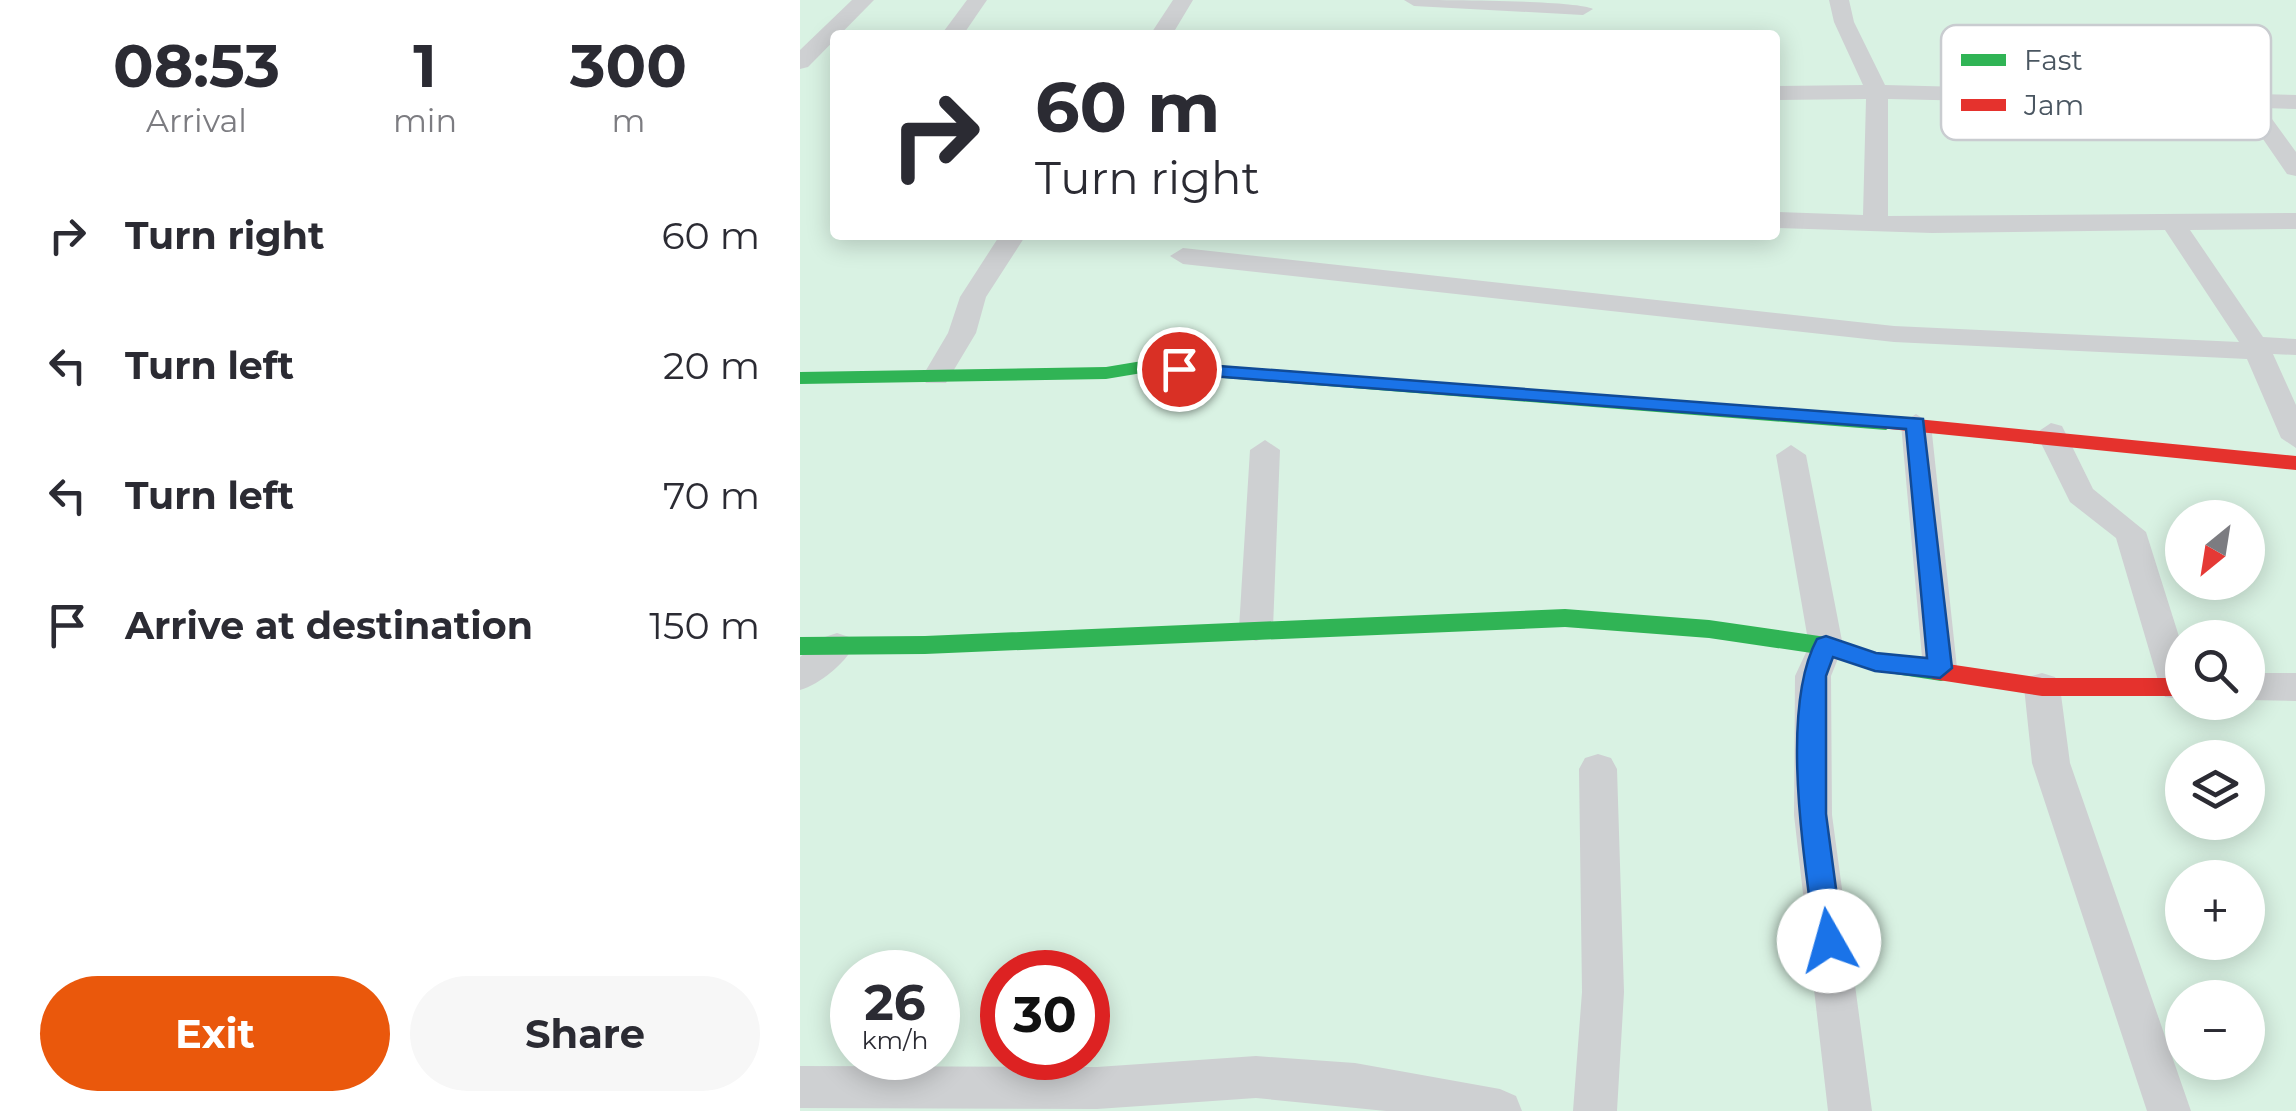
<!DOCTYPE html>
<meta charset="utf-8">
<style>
:root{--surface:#fff;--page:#f7f7f7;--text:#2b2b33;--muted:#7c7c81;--accent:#ea580c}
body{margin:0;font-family:Montserrat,sans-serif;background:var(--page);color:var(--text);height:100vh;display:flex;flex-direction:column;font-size:38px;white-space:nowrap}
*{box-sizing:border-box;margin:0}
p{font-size:32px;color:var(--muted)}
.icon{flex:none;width:55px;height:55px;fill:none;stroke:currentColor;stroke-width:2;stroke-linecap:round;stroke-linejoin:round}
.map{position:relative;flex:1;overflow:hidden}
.sheet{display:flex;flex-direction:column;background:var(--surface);width:800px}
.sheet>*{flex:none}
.hud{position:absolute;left:30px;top:30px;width:950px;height:210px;border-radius:10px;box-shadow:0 5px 25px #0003;background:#fff;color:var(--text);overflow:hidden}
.needle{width:65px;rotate:210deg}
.tools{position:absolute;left:1365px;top:500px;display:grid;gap:20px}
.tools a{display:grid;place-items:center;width:100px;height:100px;border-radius:50%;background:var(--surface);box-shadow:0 5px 25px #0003;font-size:50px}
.speed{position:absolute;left:30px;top:950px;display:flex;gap:20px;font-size:50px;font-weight:700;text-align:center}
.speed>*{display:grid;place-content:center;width:130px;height:130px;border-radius:50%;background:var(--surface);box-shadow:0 5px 25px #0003;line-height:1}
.speed small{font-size:25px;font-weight:400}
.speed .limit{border:15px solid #d22;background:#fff;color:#111}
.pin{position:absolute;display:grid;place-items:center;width:85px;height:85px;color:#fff;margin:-42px;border:5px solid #fff;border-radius:50%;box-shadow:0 2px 10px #0007}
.me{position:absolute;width:110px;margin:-55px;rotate:353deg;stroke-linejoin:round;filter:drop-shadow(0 0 8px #0008)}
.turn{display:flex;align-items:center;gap:35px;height:210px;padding:0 40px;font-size:45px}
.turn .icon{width:130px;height:130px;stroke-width:2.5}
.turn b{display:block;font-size:70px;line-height:85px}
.eta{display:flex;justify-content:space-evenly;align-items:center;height:170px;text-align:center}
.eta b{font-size:60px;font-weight:700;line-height:70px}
.action{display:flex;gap:20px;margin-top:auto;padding:20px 40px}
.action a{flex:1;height:115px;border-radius:60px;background:var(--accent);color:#fff;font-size:40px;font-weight:700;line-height:115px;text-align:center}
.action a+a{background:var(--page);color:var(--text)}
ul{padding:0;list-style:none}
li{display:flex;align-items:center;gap:30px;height:130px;padding:0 40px}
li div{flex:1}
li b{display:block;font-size:38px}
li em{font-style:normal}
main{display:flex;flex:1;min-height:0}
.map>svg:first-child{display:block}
.green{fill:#d9f2e3;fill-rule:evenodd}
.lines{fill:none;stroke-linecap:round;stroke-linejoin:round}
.street{fill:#ced0d2;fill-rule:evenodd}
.fast{fill:#30b455;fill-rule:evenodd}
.jam{fill:#e5322d;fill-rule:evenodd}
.route{fill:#1a73e8;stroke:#114b97;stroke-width:2.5}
.key{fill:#fff;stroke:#c9ccd0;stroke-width:2.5}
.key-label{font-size:28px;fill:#4a5661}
</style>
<main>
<section class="sheet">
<div class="eta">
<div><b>08:53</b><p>Arrival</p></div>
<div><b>1</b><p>min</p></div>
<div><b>300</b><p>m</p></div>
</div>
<ul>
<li><svg class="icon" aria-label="right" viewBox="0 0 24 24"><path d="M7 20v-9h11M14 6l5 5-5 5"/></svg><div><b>Turn right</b></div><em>60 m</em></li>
<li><svg class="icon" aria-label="left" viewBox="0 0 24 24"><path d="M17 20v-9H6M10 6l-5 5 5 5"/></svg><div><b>Turn left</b></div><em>20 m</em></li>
<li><svg class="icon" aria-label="left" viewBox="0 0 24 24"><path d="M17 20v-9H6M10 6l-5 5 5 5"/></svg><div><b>Turn left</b></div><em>70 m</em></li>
<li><svg class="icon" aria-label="arrive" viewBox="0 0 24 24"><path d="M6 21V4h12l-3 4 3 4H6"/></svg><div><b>Arrive at destination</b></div><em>150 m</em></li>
</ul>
<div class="action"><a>Exit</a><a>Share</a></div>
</section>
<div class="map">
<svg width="1496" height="1111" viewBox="0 0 1496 1111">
<rect width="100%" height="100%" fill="#f4f4f4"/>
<path class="green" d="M 0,0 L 1496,0 L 1496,1111 L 0,1111 ZM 35,35 L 975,35 L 975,235 L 35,235 ZM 1382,518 L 1448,518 L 1448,582 L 1382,582 ZM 1382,638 L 1448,638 L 1448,702 L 1382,702 ZM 1382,758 L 1448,758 L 1448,822 L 1382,822 ZM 1382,878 L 1448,878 L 1448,942 L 1382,942 ZM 52,972 L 138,972 L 138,1058 L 52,1058 ZM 202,972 L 288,972 L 288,1058 L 202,1058 ZM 1382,998 L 1448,998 L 1448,1062 L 1382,1062 Z"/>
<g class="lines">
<g class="street">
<path d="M 52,0 L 74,0 L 8,67 L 0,69 L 0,50 Z"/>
<path d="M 167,0 L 187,0 L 163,35 L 141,35 Z"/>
<path d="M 373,0 L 393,0 L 372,35 L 350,35 Z"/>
<path d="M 604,0 C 636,0 776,0 793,9 L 783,15 L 614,6 Z"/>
<path d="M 1029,0 L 1049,0 L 1054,22 L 1085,85 L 1496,95 L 1496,109 L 1464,108 L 1496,152 L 1496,176 L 1487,174 L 1441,107 L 1088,99 L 1088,216 L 1496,213 L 1496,229 L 1390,230 L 1463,337 L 1496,339 L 1496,355 L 1473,354 L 1496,405 L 1496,448 L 1481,438 L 1447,359 L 1094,342 L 383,264 L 370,256 L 383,248 L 1094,326 L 1439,342 L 1365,230 L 1132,233 L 975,228 L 975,212 L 1063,215 L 1066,99 L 975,100 L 975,86 L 1063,85 L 1034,22 Z"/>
<path d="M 200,235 L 226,235 L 186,297 L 176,333 L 146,383 L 126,383 L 122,377 L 148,333 L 160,297 Z"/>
<path d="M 1116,414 L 1131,424 L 1157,668 L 1152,677 L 1140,681 L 1128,677 L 1123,668 L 1101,424 Z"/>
<path d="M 1251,423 L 1262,426 L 1293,489 L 1346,532 L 1382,646 L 1382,699 L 1365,697 L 1360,687 L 1316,538 L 1270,502 L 1236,433 Z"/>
<path d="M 465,440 L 480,450 L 473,628 L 468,637 L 456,641 L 444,637 L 439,628 L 450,450 Z"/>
<path d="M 991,445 L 1006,455 L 1043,646 L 1031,676 L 1032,815 L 1072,1111 L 1028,1111 L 994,815 L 995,676 L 1009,646 L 976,455 Z"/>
<path d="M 37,633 L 49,637 L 54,646 C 44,664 20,684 0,690 L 0,657 L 25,637 Z"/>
<path d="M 1242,673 L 1255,677 L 1260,687 L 1270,763 L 1391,1111 L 1347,1111 L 1232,763 L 1224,687 L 1229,677 Z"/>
<path d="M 1448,673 L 1496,673 L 1496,701 L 1448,700 Z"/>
<path d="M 798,754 L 811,758 L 817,769 L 824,992 L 817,1111 L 773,1111 L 782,992 L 779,769 L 785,758 Z"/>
<path d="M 456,1056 L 555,1063 L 700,1089 L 716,1096 L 722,1111 L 586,1111 L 456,1098 L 297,1109 L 0,1108 L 0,1066 L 297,1067 Z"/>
</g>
<g class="fast">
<path d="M 348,360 L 1086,416 L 1096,423 L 1086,430 L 348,372 L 306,379 L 0,384 L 0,372 L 306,367 Z"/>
<path d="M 765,609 L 909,620 L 1026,637 L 1075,653 L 1141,663 L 1150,665 L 1153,672 L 1150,679 L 1141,681 L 1075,671 L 1025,655 L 909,638 L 765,627 L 125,654 L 0,655 L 0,637 L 125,636 Z"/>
</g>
<g class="jam">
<path d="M 1086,416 L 1496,456 L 1496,470 L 1079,428 L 1076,423 Z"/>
<path d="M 1141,663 L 1242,678 L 1382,678 L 1382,696 L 1242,696 L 1132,679 L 1129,672 L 1132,665 Z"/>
</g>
</g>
<path class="route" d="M 379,363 L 1123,419 L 1152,668 L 1140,678 L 1075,671 L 1033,657 L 1026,676 L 1026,814 L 1043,941 L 1039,950 L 1029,954 L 1019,950 L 1015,941 C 1005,861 979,710 1017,639 L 1026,636 L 1076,653 L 1127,658 L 1106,429 L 372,373 L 369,369 Z"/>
<rect x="1141" y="25" width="330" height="115" rx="15" class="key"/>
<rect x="1161" y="54" width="45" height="12" fill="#30b455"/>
<rect x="1161" y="99" width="45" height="12" fill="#e5322d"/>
<g class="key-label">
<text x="1224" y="70">Fast</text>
<text x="1224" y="115">Jam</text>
</g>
</svg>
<div class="tools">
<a><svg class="needle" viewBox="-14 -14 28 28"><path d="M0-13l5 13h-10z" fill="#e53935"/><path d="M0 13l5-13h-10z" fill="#7c7c81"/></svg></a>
<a><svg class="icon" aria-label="search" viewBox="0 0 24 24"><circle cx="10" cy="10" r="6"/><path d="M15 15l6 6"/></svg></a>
<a><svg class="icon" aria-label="layers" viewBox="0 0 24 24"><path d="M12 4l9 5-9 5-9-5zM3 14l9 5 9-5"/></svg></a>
<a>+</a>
<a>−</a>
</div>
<div class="speed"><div>26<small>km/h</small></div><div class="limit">30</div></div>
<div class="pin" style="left:379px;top:369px;background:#d93025"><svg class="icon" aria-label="arrive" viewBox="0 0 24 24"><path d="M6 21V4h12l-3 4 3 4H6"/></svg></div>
<svg class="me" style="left:1029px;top:941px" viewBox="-20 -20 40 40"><circle r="19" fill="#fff"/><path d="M0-13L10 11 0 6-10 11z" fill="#1a73e8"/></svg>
<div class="hud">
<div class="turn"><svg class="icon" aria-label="right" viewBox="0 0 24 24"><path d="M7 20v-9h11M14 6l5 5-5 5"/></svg><div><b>60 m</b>Turn right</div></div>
</div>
</div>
</main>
